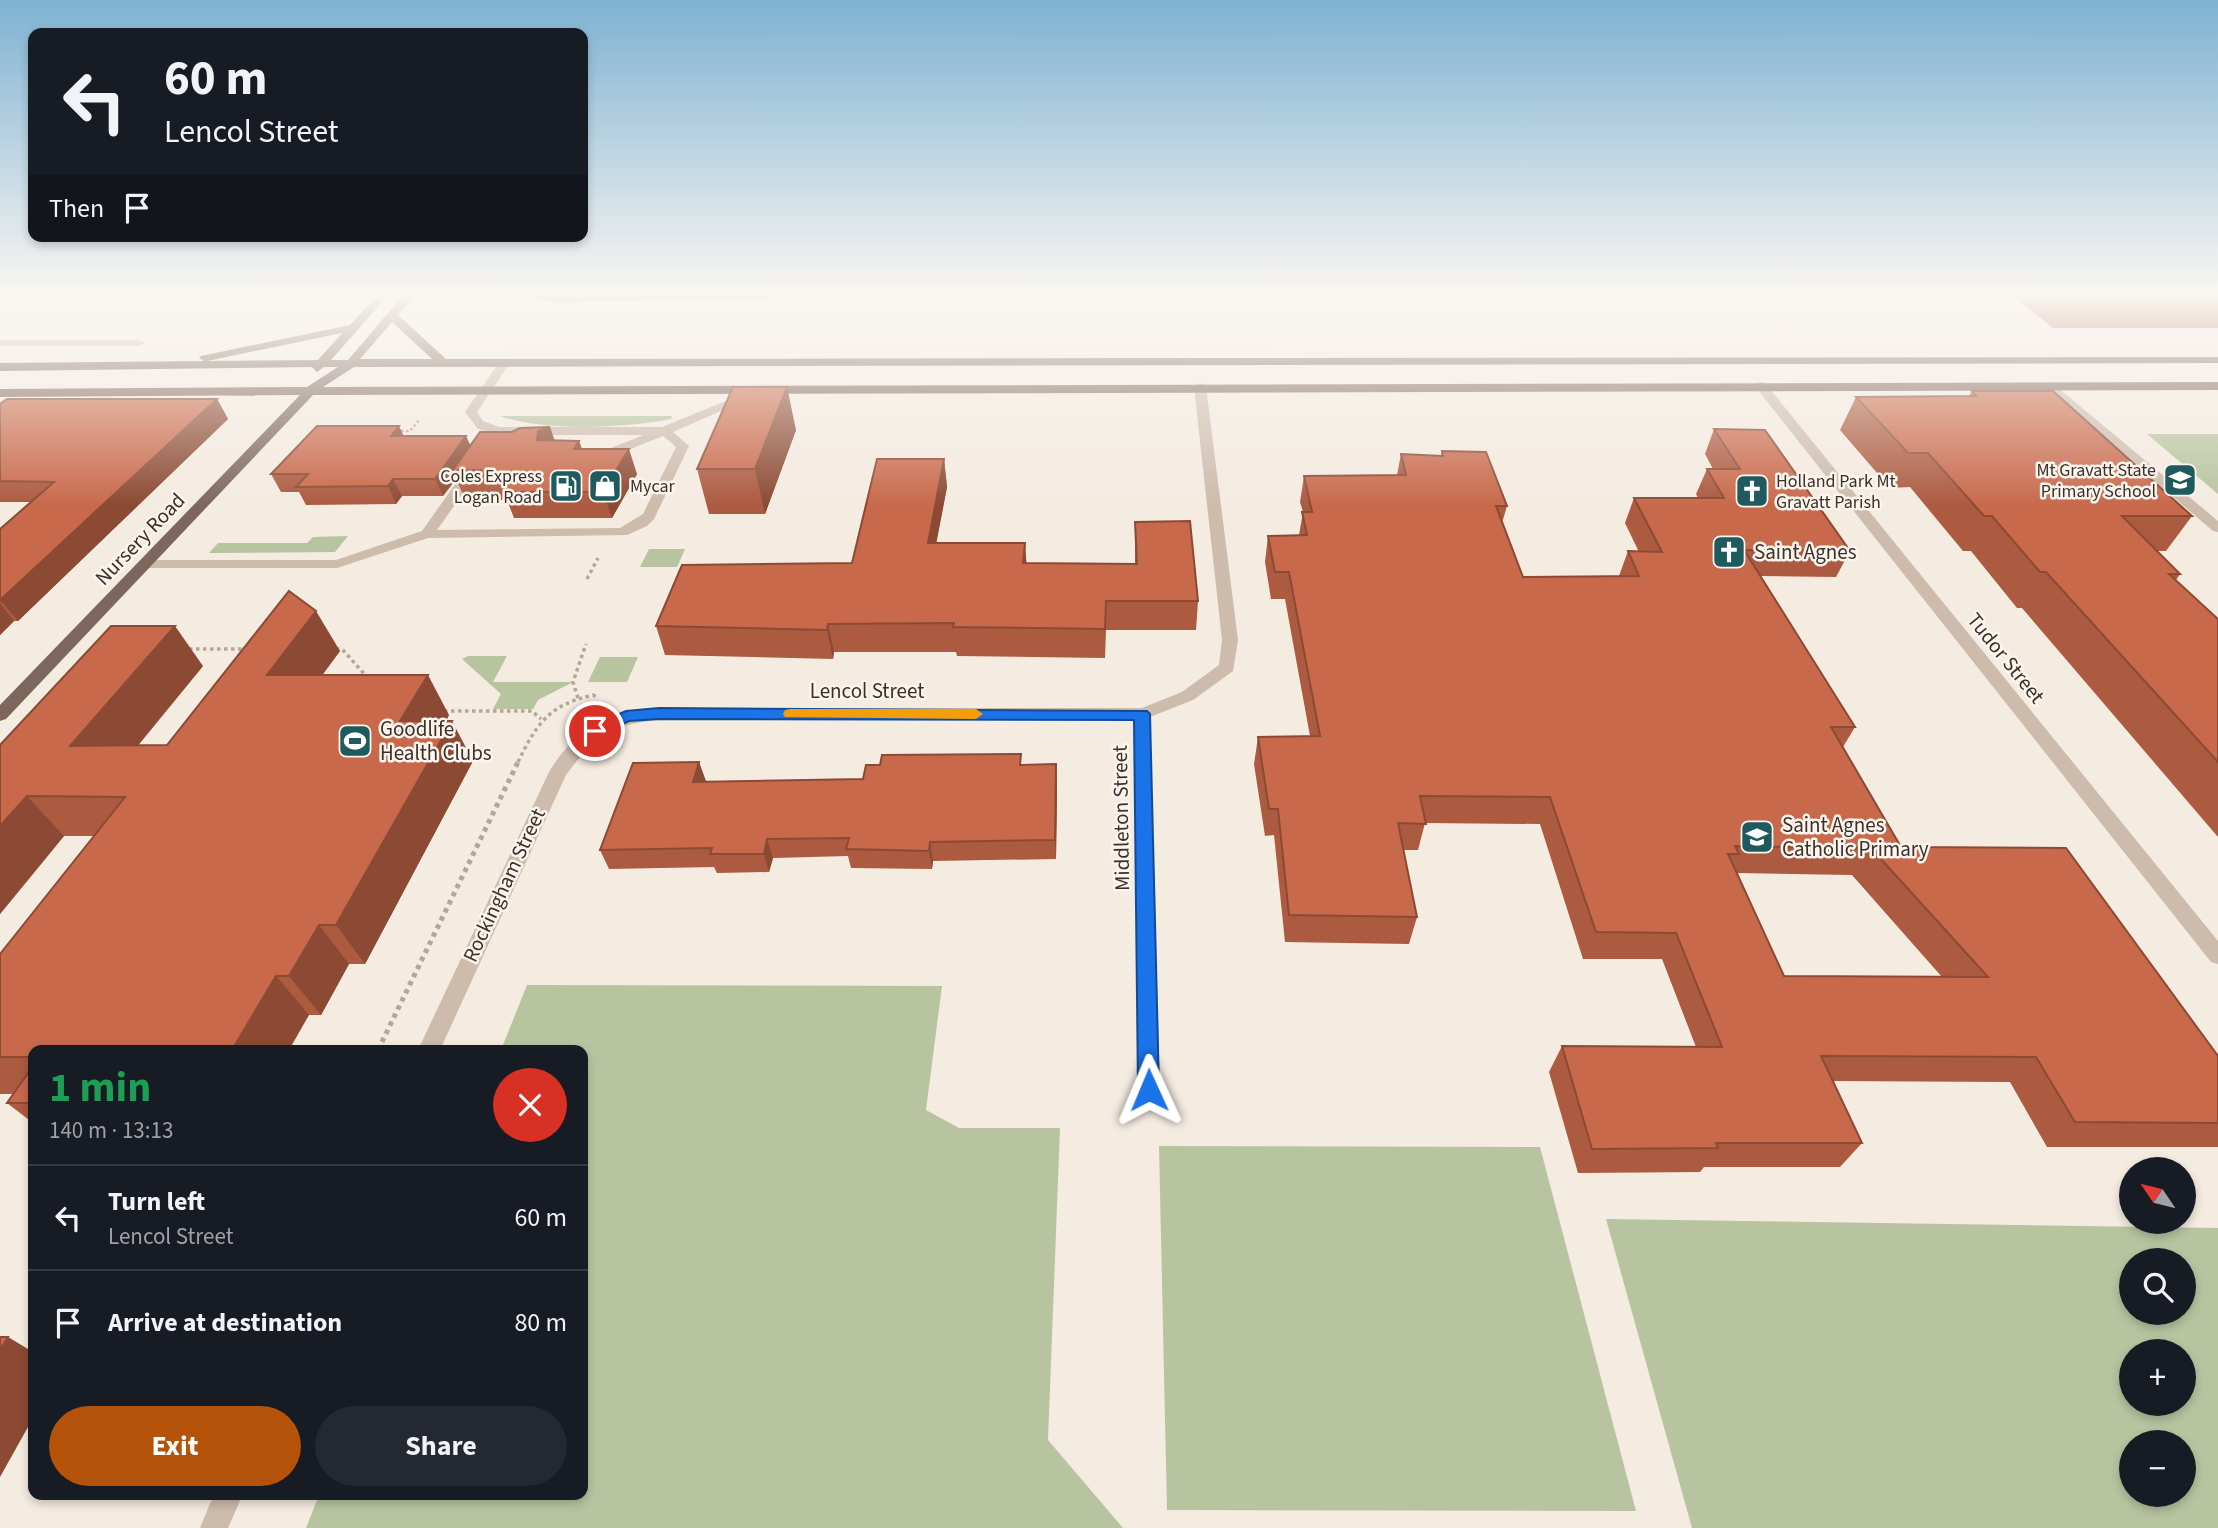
<!DOCTYPE html>
<meta charset="utf-8">
<style>
:root{--surface:#171b24;--page:#242831;--text:#f1f3f6;--muted:#9ea1a6;--line:#363941;--accent:#b45309}
body{margin:0;font-family:"Source Sans 3",sans-serif;background:var(--page);color:var(--text);height:100vh;display:flex;flex-direction:column;font-size:26px;white-space:nowrap}
*{box-sizing:border-box;margin:0}
p{font-size:23px;color:var(--muted)}
.icon{flex:none;width:38px;height:38px;fill:none;stroke:currentColor;stroke-width:2;stroke-linecap:round;stroke-linejoin:round}
.map{position:relative;flex:1;overflow:hidden}
.side{position:absolute;left:28px;top:1045px;width:560px;height:455px;display:flex;flex-direction:column;background:var(--surface);border-radius:14px;box-shadow:0 4px 10px #0003}
.side>*{flex:none}
.guide{position:absolute;left:28px;top:28px;width:560px;height:214px;border-radius:14px;box-shadow:0 4px 10px #0003;background:#171b24;color:var(--text);overflow:hidden}
.needle{width:46px;rotate:305deg}
.fabs{position:absolute;left:2119px;top:1157px;display:grid;gap:14px}
.fabs a{display:grid;place-items:center;width:77px;height:77px;border-radius:50%;background:var(--surface);box-shadow:0 4px 10px #0003;font-size:35px}
.pin{position:absolute;display:grid;place-items:center;width:60px;height:60px;color:#fff;margin:-30px;border:4px solid #fff;border-radius:50%;box-shadow:0 2px 7px #0007}
.me{position:absolute;width:77px;margin:-38px;rotate:359deg;stroke-linejoin:round;filter:drop-shadow(0 0 5px #0008)}
.turn{display:flex;align-items:center;gap:24px;height:147px;padding:0 21px;font-size:32px}
.turn .icon{width:91px;height:91px;stroke-width:2.5}
.turn b{display:block;font-size:49px;line-height:60px}
.then{display:flex;align-items:center;height:66px;padding:0 21px;background:#0003;gap:14px;font-size:26px}
.round{display:grid;place-items:center;flex:none;width:74px;height:74px;border-radius:37px;background:var(--page)}
.head{display:flex;align-items:center;justify-content:space-between;height:119px;padding:0 21px}
h1{font-size:42px;font-weight:700;line-height:52px;color:#1e9e55}
.button{display:flex;gap:14px;margin-top:auto;padding:14px 21px}
.button a{flex:1;height:80px;border-radius:42px;background:var(--accent);color:#fff;font-size:28px;font-weight:700;line-height:80px;text-align:center}
.button a+a{background:var(--page);color:var(--text)}
ul{padding:0;list-style:none}
li{display:flex;align-items:center;gap:21px;height:105px;padding:0 21px;border-top:2px solid var(--line)}
li div{flex:1}
li b{display:block;font-size:26px}
li em{font-style:normal}
.map>svg:first-child{display:block}
.green{fill:#b8c4a0;fill-rule:evenodd}
.lines{fill:none;stroke-linecap:round;stroke-linejoin:round}
.path-far2{stroke:#b9a596;stroke-width:2.5;stroke-dasharray:2.5 2.5;stroke-linecap:butt}
.path-far1{stroke:#b9a596;stroke-width:3.5;stroke-dasharray:3.5 3.5;stroke-linecap:butt}
.path{stroke:#b9a596;stroke-width:5;stroke-dasharray:4.5 4.5;stroke-linecap:butt}
.minor{fill:#cdbbac;fill-rule:evenodd}
.major{fill:#7d675c;fill-rule:evenodd}
.wall{fill:#ac5a40;fill-rule:evenodd}
.shaded-wall{fill:#8c4a34}
.building{fill:#c8694b;stroke:#8c4a34;stroke-width:2;fill-rule:evenodd}
.route{fill:#1a73e8;stroke:#114b97;stroke-width:2}
.slow{fill:#f59e0b}
.labels{text-anchor:middle;dominant-baseline:central;stroke-width:5;stroke-linejoin:round;paint-order:stroke}
.far-poi-label{font-size:18px;fill:#3b302b;stroke:#fbf5ee;text-anchor:end}
.street-label{font-size:21px;fill:#3b302b;stroke:#fbf5ee}
.poi-label{font-size:21px;fill:#3b302b;stroke:#fbf5ee;text-anchor:start}
</style>
<div class="map">
<svg width="2218" height="1528" viewBox="0 0 2218 1528">
<rect width="100%" height="100%" fill="#f4ebe1"/>
<g class="green">
<path d="M 500,416 L 672,416 L 671,419 C 624,428 544,432 500,416 Z"/>
<path d="M 2147,434 L 2218,434 L 2218,494 Z"/>
<path d="M 348,536 L 335,552 L 209,553 L 218,543 L 307,543 L 313,537 Z"/>
<path d="M 649,549 L 685,549 L 677,567 L 640,567 Z"/>
<path d="M 468,656 L 507,656 L 493,682 L 573,682 L 538,700 L 533,709 L 493,709 L 501,694 L 462,659 Z"/>
<path d="M 600,657 L 638,657 L 627,682 L 588,682 Z"/>
<path d="M 527,985 L 942,986 L 926,1110 L 959,1128 L 1060,1128 L 1048,1440 L 1123,1528 L 306,1528 L 319,1495 L 583,1494 L 583,1050 L 501,1050 Z"/>
<path d="M 1159,1146 L 1540,1147 L 1636,1511 L 1167,1510 Z"/>
<path d="M 1606,1219 L 2218,1228 L 2218,1528 L 1692,1528 ZM 2132,1260 L 2184,1260 L 2184,1312 L 2132,1312 ZM 2132,1351 L 2184,1351 L 2184,1404 L 2132,1404 ZM 2132,1442 L 2184,1442 L 2184,1494 L 2132,1494 Z"/>
</g>
<g class="lines">
<path class="path-far2" d="M 396,431 L 410,431 L 420,419"/>
<g class="path-far1">
<path d="M 587,579 L 598,558"/>
<path d="M 189,649 L 246,649"/>
<path d="M 336,649 L 342,649 L 367,677"/>
<path d="M 578,698 L 573,682 L 586,644"/>
<path d="M 444,711 L 532,711 L 541,719"/>
<path d="M 518,762 C 537,723 549,705 593,695 L 598,698"/>
</g>
<path class="path" d="M 378,1050 L 519,760"/>
<g class="minor">
<path d="M 0,340 L 139,340 L 145,343 L 139,346 L 0,346 Z"/>
<path d="M 504,359 L 510,363 L 477,412 L 483,421 L 499,427 L 662,427 L 743,394 L 753,397 L 673,432 L 689,446 L 654,519 L 647,526 L 627,535 L 428,538 L 337,568 L 145,568 L 138,564 L 145,560 L 336,560 L 422,531 L 468,466 L 473,465 L 480,469 L 437,530 L 620,528 L 643,514 L 676,447 L 663,436 L 598,462 L 593,461 L 593,455 L 644,435 L 499,435 L 478,429 L 465,412 L 500,361 Z"/>
<path d="M 1761,382 L 1765,383 L 2218,941 L 2218,964 L 2211,962 L 1757,389 L 1757,383 Z"/>
<path d="M 2051,382 L 2218,521 L 2218,532 L 2213,531 L 2047,389 L 2045,386 Z"/>
<path d="M 1200,383 L 1206,387 L 1238,640 L 1233,671 L 1193,700 L 1150,717 L 1160,1090 L 1157,1097 L 1149,1100 L 1141,1097 L 1138,1090 L 1134,720 L 659,720 C 611,724 594,737 566,775 L 440,1050 L 418,1050 L 549,772 C 576,727 609,713 659,708 L 1142,708 L 1182,692 L 1219,665 L 1222,640 L 1194,387 Z"/>
<path d="M 214,1494 L 243,1494 L 228,1528 L 200,1528 Z"/>
</g>
<path class="major" d="M 380,292 L 391,292 L 331,360 L 348,360 L 406,292 L 417,292 L 398,315 L 446,359 L 2218,357 L 2218,363 L 354,367 L 323,387 L 2218,382 L 2218,390 L 313,395 L 6,719 L 0,721 L 0,705 L 300,395 L 0,397 L 0,389 L 307,387 L 338,367 L 324,367 L 317,372 L 312,367 L 0,371 L 0,363 L 204,361 L 199,358 L 201,356 L 350,325 ZM 392,322 L 432,359 L 360,359 ZM 342,333 L 318,360 L 207,361 Z"/>
</g>
<g class="wall">
<path d="M 519,292 L 770,292 L 765,299 L 549,302 L 520,295 Z"/>
<path d="M 2008,292 L 2218,292 L 2218,328 L 2053,328 Z"/>
<path d="M 1972,391 L 2192,516 L 2166,551 L 2157,551 L 2180,574 L 2176,580 L 2218,619 L 2218,837 L 2022,608 L 2017,608 L 1971,551 L 1963,551 L 1910,487 L 1890,488 L 1840,430 L 1856,397 L 1969,396 Z"/>
<path d="M 217,399 L 228,419 L 18,621 L 14,621 L 0,635 L 0,529 L 30,502 L 0,502 L 0,404 Z"/>
<path d="M 550,427 L 554,441 L 579,441 L 582,449 L 637,474 L 612,518 L 514,518 L 507,500 L 489,500 L 487,496 L 464,496 L 456,479 L 443,496 L 402,496 L 396,504 L 306,505 L 299,492 L 281,492 L 271,474 L 404,436 L 470,446 L 512,432 Z"/>
<path d="M 1714,429 L 1850,551 L 1836,577 L 1761,576 L 1855,727 L 1843,747 L 1901,847 L 2218,1056 L 2218,1147 L 2047,1147 L 2010,1082 L 1833,1081 L 1862,1143 L 1840,1167 L 1704,1167 L 1700,1172 L 1578,1173 L 1549,1072 L 1562,1046 L 1696,1047 L 1662,959 L 1583,959 L 1540,824 L 1425,823 L 1418,850 L 1403,850 L 1417,917 L 1409,944 L 1285,942 L 1274,835 L 1265,836 L 1254,764 L 1258,737 L 1310,736 L 1285,599 L 1271,599 L 1265,562 L 1268,536 L 1299,535 L 1303,512 L 1300,502 L 1304,476 L 1397,475 L 1401,454 L 1441,456 L 1442,451 L 1507,506 L 1502,523 L 1523,577 L 1619,576 L 1628,551 L 1639,552 L 1625,523 L 1634,498 L 1698,498 L 1696,494 L 1707,469 L 1713,469 L 1705,454 ZM 1737,873 L 1852,875 L 1942,977 L 1784,976 Z"/>
<path d="M 796,430 L 765,514 L 709,514 L 697,469 Z"/>
<path d="M 944,459 L 947,487 L 936,543 L 1026,563 L 1135,564 L 1135,522 L 1198,601 L 1196,630 L 1106,630 L 1105,658 L 957,656 L 956,652 L 834,652 L 833,659 L 665,655 L 656,626 L 852,563 Z"/>
<path d="M 340,651 L 322,675 L 449,715 L 446,721 L 473,761 L 365,964 L 349,964 L 321,1015 L 309,1015 L 33,1050 L 33,1123 L 7,1103 L 13,1094 L 0,1094 L 0,954 L 94,836 L 64,836 L 0,914 L 0,745 L 203,666 L 138,745 L 167,745 Z"/>
<path d="M 699,762 L 705,782 L 863,779 L 1021,765 L 1057,783 L 1056,859 L 933,861 L 932,869 L 851,868 L 848,856 L 773,858 L 769,872 L 717,873 L 714,867 L 609,869 L 600,850 Z"/>
</g>
<g class="shaded-wall">
<path d="M 764,292 L 770,292 L 765,299 Z"/>
<path d="M 787,387 L 796,430 L 765,514 L 755,469 Z"/>
<path d="M 217,399 L 228,419 L 18,621 L 0,600 Z"/>
<path d="M 399,426 L 407,443 L 391,436 Z"/>
<path d="M 550,427 L 559,453 L 537,440 L 538,431 Z"/>
<path d="M 466,436 L 474,453 L 452,471 L 456,479 L 443,496 L 435,479 Z"/>
<path d="M 579,441 L 588,467 L 574,449 Z"/>
<path d="M 629,449 L 637,474 L 612,518 L 603,492 Z"/>
<path d="M 944,459 L 947,487 L 931,571 L 928,543 Z"/>
<path d="M 393,479 L 402,496 L 396,504 L 388,486 Z"/>
<path d="M 1025,543 L 1027,571 L 1023,563 Z"/>
<path d="M 0,603 L 14,621 L 0,635 Z"/>
<path d="M 316,611 L 340,651 L 293,715 L 267,675 Z"/>
<path d="M 828,624 L 834,652 L 833,659 L 827,630 Z"/>
<path d="M 175,626 L 203,666 L 105,786 L 70,746 Z"/>
<path d="M 428,675 L 449,715 L 423,761 L 400,721 Z"/>
<path d="M 452,721 L 473,761 L 365,964 L 336,925 Z"/>
<path d="M 699,762 L 706,781 L 699,801 L 693,782 Z"/>
<path d="M 1056,764 L 1057,783 L 1056,859 L 1055,840 Z"/>
<path d="M 27,796 L 64,836 L 0,914 L 0,826 Z"/>
<path d="M 767,839 L 773,858 L 769,872 L 764,854 Z"/>
<path d="M 930,842 L 933,861 L 932,869 L 929,851 Z"/>
<path d="M 319,925 L 349,964 L 321,1015 L 289,976 Z"/>
<path d="M 276,976 L 309,1015 L 289,1050 L 232,1050 Z"/>
<path d="M 8,1337 L 33,1352 L 33,1418 L 0,1477 L 0,1350 Z"/>
</g>
<g class="building">
<path d="M 2059,292 L 2218,292 L 2218,299 L 2069,300 Z"/>
<path d="M 733,387 L 787,387 L 755,469 L 697,469 Z"/>
<path d="M 1972,391 L 2053,391 L 2192,516 L 2122,516 L 2180,574 L 2169,574 L 2218,619 L 2218,762 L 2046,572 L 2040,572 L 1992,516 L 1984,516 L 1928,453 L 1908,453 L 1856,397 L 1976,396 Z"/>
<path d="M 7,399 L 217,399 L 0,600 L 0,529 L 54,482 L 0,481 L 0,404 Z"/>
<path d="M 317,426 L 399,426 L 391,436 L 466,436 L 435,479 L 393,479 L 388,486 L 296,487 L 308,474 L 271,474 Z"/>
<path d="M 550,427 L 538,431 L 537,440 L 579,441 L 574,449 L 629,449 L 603,492 L 503,492 L 514,474 L 478,474 L 481,470 L 452,471 L 480,432 L 512,432 L 520,428 Z"/>
<path d="M 1714,429 L 1765,430 L 1850,551 L 1744,550 L 1855,727 L 1831,727 L 1901,847 L 2066,848 L 2218,1056 L 2218,1123 L 2075,1122 L 2036,1057 L 1821,1056 L 1862,1143 L 1716,1143 L 1718,1148 L 1592,1149 L 1562,1046 L 1722,1047 L 1676,933 L 1596,932 L 1550,797 L 1420,796 L 1426,824 L 1398,823 L 1417,917 L 1289,915 L 1278,809 L 1269,809 L 1258,737 L 1320,736 L 1289,572 L 1275,572 L 1268,536 L 1307,535 L 1302,512 L 1312,512 L 1304,476 L 1406,475 L 1401,454 L 1443,456 L 1442,451 L 1486,452 L 1507,506 L 1496,506 L 1523,577 L 1639,576 L 1628,551 L 1662,552 L 1634,498 L 1724,498 L 1707,469 L 1740,469 ZM 1735,846 L 1871,848 L 1988,977 L 1784,976 L 1728,854 L 1739,854 Z"/>
<path d="M 877,459 L 944,459 L 928,543 L 1025,543 L 1023,563 L 1137,564 L 1135,522 L 1190,521 L 1198,601 L 1106,601 L 1105,629 L 953,627 L 954,623 L 828,624 L 827,630 L 656,626 L 682,565 L 852,563 Z"/>
<path d="M 289,591 L 316,611 L 267,675 L 428,675 L 400,721 L 452,721 L 336,925 L 319,925 L 289,976 L 276,976 L 232,1050 L 33,1050 L 33,1057 L 0,1057 L 0,954 L 125,797 L 27,796 L 0,826 L 0,745 L 111,626 L 175,626 L 70,746 L 167,745 Z"/>
<path d="M 1021,754 L 1020,765 L 1056,764 L 1055,840 L 930,842 L 929,851 L 846,849 L 849,838 L 767,839 L 764,854 L 710,854 L 712,848 L 600,850 L 633,763 L 699,762 L 693,782 L 863,779 L 866,765 L 880,765 L 882,755 Z"/>
<path d="M 33,1066 L 33,1103 L 7,1103 Z"/>
<path d="M 0,1337 L 8,1337 L 0,1350 Z"/>
</g>
<linearGradient id="sky" x2="0" y2="1"><stop stop-color="#7eb2d2"/><stop offset="0.58" stop-color="#faf6f2"/><stop offset="1" stop-color="#faf6f2" stop-opacity="0"/></linearGradient>
<rect width="2218" height="506" fill="url(#sky)"/>
<path class="route" d="M 659,708 L 1147,711 L 1150,714 L 1159,1090 L 1156,1097 L 1149,1100 L 1141,1097 L 1138,1090 L 1134,720 L 659,719 L 629,721 L 595,736 L 587,731 L 589,727 L 626,711 Z"/>
<path class="slow" d="M 790,709 L 976,709 L 983,714 L 976,719 L 785,717 L 783,714 L 785,710 Z"/>
<defs>
<symbol id="school-square" viewBox="-11 -11 22 22"><rect x="-9" y="-9" width="18" height="18" rx="4" fill="#1f5a5e" stroke="#fbf5ee"/><path d="M0-5L7-2L0 1L-7-2ZM-4 1L0 2.5L4 1V4Q0 6-4 4Z" fill="#fff"/></symbol>
<symbol id="fuel-square" viewBox="-11 -11 22 22"><rect x="-9" y="-9" width="18" height="18" rx="4" fill="#1f5a5e" stroke="#fbf5ee"/><path d="M-5.5-6h7V0h2V4h1.3V-2.5L3-4.5l.8-.8L6-3V5H2.5V1h-1V6h-7ZM-4.2-4.7v3.2H.2V-4.7Z" fill="#fff"/></symbol>
<symbol id="shop-square" viewBox="-11 -11 22 22"><rect x="-9" y="-9" width="18" height="18" rx="4" fill="#1f5a5e" stroke="#fbf5ee"/><path d="M-5-2.5h2.3a2.7 3.5 0 0 1 5.4 0H5L5.5 6h-11ZM-1.5-2.5h3a1.5 2.3 0 0 0-3 0Z" fill="#fff"/></symbol>
<symbol id="church-square" viewBox="-11 -11 22 22"><rect x="-9" y="-9" width="18" height="18" rx="4" fill="#1f5a5e" stroke="#fbf5ee"/><path d="M-1.2-6h2.4v3.5h3.3v2.4h-3.3V6h-2.4V-.1h-3.3v-2.4h3.3Z" fill="#fff"/></symbol>
<symbol id="stadium-square" viewBox="-11 -11 22 22"><rect x="-9" y="-9" width="18" height="18" rx="4" fill="#1f5a5e" stroke="#fbf5ee"/><path d="M0-5a6.5 5 0 1 0 0 10a6.5 5 0 1 0 0-10ZM-3.5-1.8h7v3.6h-7Z" fill="#fff"/></symbol>
</defs>
<g fill-rule="evenodd">
<use href="#school-square" x="2161" y="461" width="38" height="38"/>
<use href="#fuel-square" x="547" y="467" width="38" height="38"/>
<use href="#shop-square" x="586" y="467" width="38" height="38"/>
<use href="#church-square" x="1733" y="472" width="38" height="38"/>
<use href="#church-square" x="1710" y="533" width="38" height="38"/>
<use href="#stadium-square" x="336" y="722" width="38" height="38"/>
<use href="#school-square" x="1738" y="818" width="38" height="38"/>
</g>
<g class="labels">
<g class="far-poi-label">
<text x="2156" y="470">Mt Gravatt State<tspan x="2156" dy="21">Primary School</tspan></text>
<text x="542" y="476">Coles Express<tspan x="542" dy="21">Logan Road</tspan></text>
<text x="1776" y="481" text-anchor="start">Holland Park Mt<tspan x="1776" dy="21">Gravatt Parish</tspan></text>
<text x="630" y="486" text-anchor="start">Mycar</text>
</g>
<g class="street-label">
<text transform="translate(140 539) rotate(-46)">Nursery Road</text>
<text transform="translate(2006 658) rotate(51)">Tudor Street</text>
<text x="867" y="691">Lencol Street</text>
<text transform="translate(1121 818) rotate(-91)">Middleton Street</text>
<text transform="translate(504 885) rotate(-65)">Rockingham Street</text>
</g>
<g class="poi-label">
<text x="1754" y="552">Saint Agnes</text>
<text x="380" y="729">Goodlife<tspan x="380" dy="24">Health Clubs</tspan></text>
<text x="1782" y="825">Saint Agnes<tspan x="1782" dy="24">Catholic Primary</tspan></text>
</g>
</g>
</svg>
<div class="fabs">
<a><svg class="needle" viewBox="-14 -14 28 28"><path d="M0-13l5 13h-10z" fill="#e53935"/><path d="M0 13l5-13h-10z" fill="#9ea1a6"/></svg></a>
<a><svg class="icon" aria-label="search" viewBox="0 0 24 24"><circle cx="10" cy="10" r="6"/><path d="M15 15l6 6"/></svg></a>
<a>+</a>
<a>−</a>
</div>
<div class="pin" style="left:595px;top:731px;background:#d93025"><svg class="icon" aria-label="arrive" viewBox="0 0 24 24"><path d="M6 21V4h12l-3 4 3 4H6"/></svg></div>
<svg class="me" style="left:1149px;top:1090px" viewBox="-20 -20 40 40"><path d="M0-17L14 15 0 8-14 15z" fill="#1a73e8" stroke="#fff" stroke-width="4"/></svg>
<div class="guide">
<div class="turn"><svg class="icon" aria-label="left" viewBox="0 0 24 24"><path d="M17 20v-9H6M10 6l-5 5 5 5"/></svg><div><b>60 m</b>Lencol Street</div></div>
<div class="then">Then<svg class="icon" aria-label="arrive" viewBox="0 0 24 24"><path d="M6 21V4h12l-3 4 3 4H6"/></svg></div>
</div>
<section class="side">
<div class="head"><div><h1>1 min</h1><p>140 m · 13:13</p></div><a class="round" style="background:#d93025;color:#fff"><svg class="icon" aria-label="close" viewBox="0 0 24 24"><path d="M6 6l12 12M18 6L6 18"/></svg></a></div>
<ul>
<li><svg class="icon" aria-label="left" viewBox="0 0 24 24"><path d="M17 20v-9H6M10 6l-5 5 5 5"/></svg><div><b>Turn left</b><p>Lencol Street</p></div><em>60 m</em></li>
<li><svg class="icon" aria-label="arrive" viewBox="0 0 24 24"><path d="M6 21V4h12l-3 4 3 4H6"/></svg><div><b>Arrive at destination</b></div><em>80 m</em></li>
</ul>
<div class="button"><a>Exit</a><a>Share</a></div>
</section>
</div>
